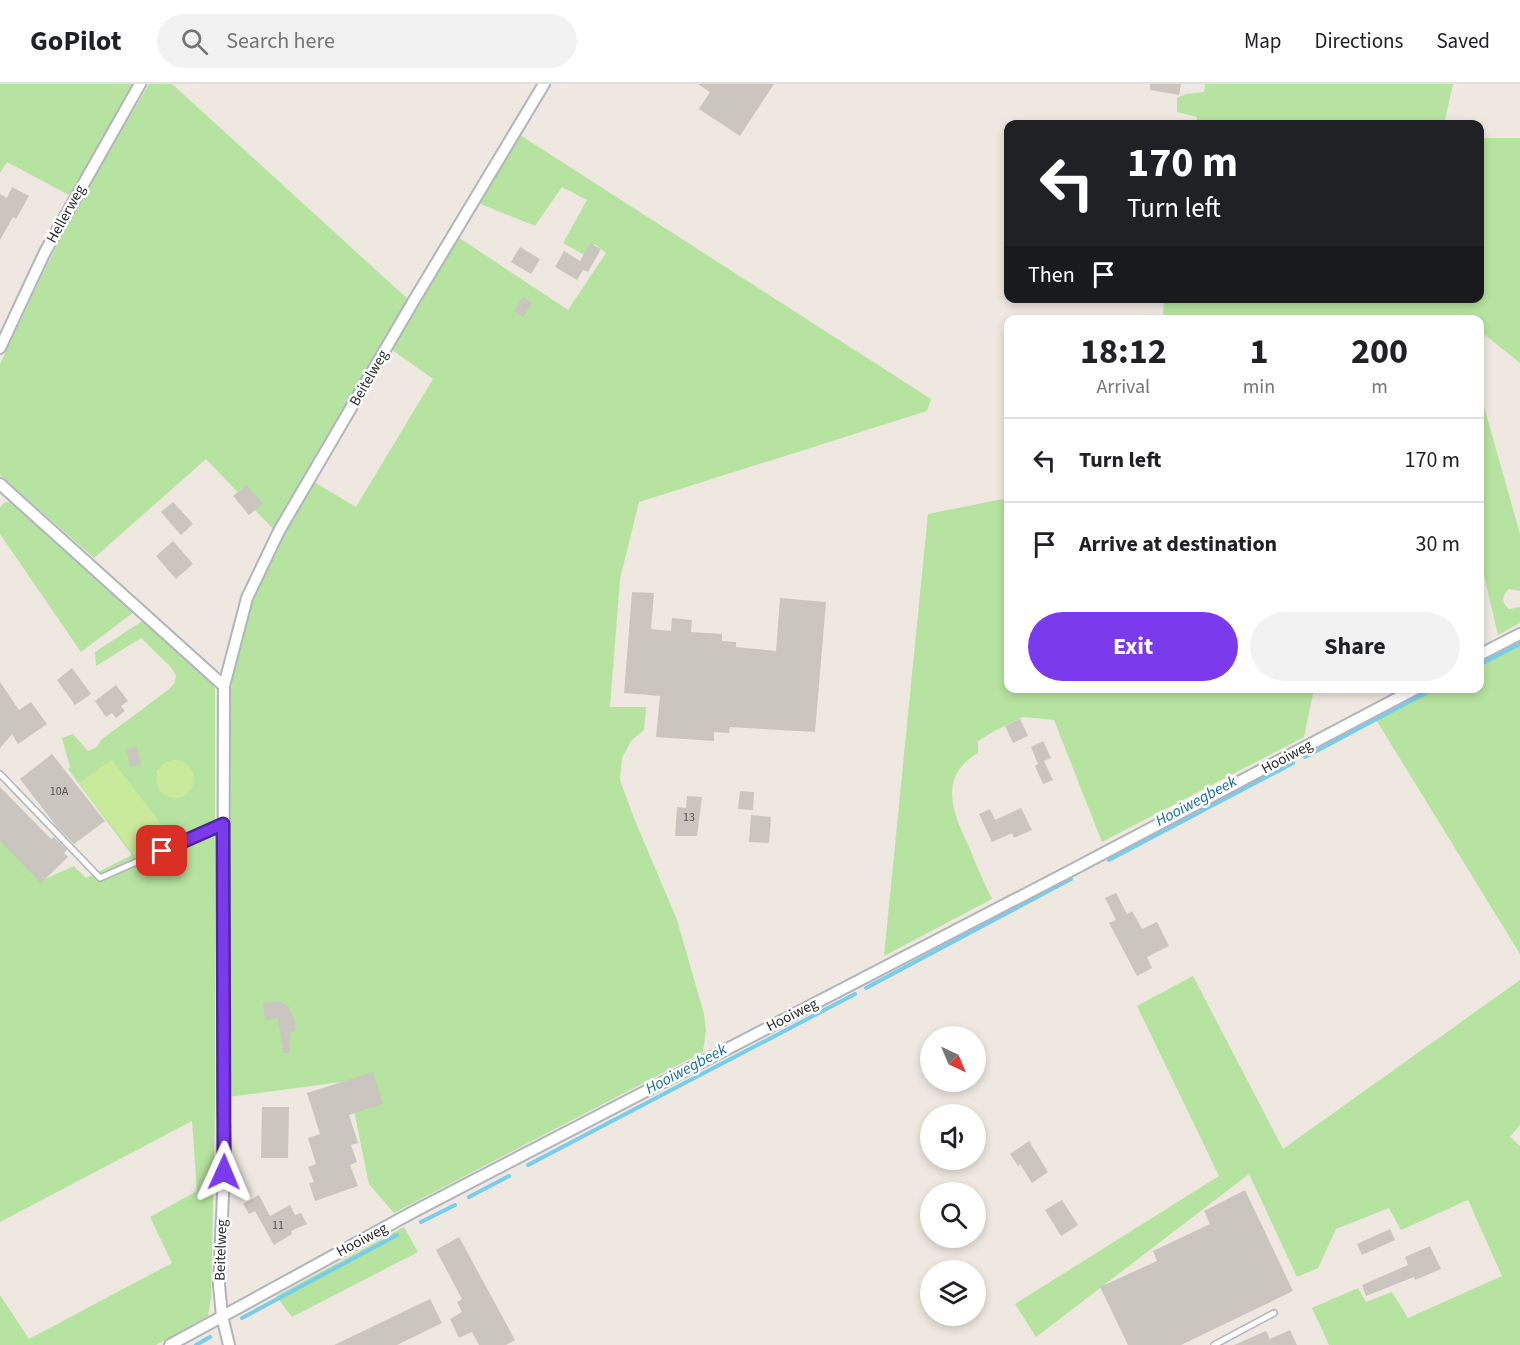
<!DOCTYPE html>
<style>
:root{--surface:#fff;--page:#f2f2f2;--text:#202124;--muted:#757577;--line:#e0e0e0;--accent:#7c3aed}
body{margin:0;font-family:"Source Sans 3",sans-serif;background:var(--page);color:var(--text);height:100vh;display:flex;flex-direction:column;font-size:22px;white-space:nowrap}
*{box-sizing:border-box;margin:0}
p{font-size:20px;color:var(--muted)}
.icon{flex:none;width:33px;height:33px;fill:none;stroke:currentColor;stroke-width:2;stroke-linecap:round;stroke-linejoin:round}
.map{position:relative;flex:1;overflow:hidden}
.sheet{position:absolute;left:1004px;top:231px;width:480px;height:378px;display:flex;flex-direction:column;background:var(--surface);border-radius:12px;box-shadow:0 3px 9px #0003}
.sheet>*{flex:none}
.banner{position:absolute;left:1004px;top:36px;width:480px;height:183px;border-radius:12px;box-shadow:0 3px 9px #0003;background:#202124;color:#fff;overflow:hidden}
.needle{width:39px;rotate:136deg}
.fabs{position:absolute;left:920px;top:942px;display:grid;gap:12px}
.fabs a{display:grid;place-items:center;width:66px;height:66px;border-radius:50%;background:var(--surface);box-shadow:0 3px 9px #0003;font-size:30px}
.pin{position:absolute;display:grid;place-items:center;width:51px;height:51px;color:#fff;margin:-26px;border-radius:12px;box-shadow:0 3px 9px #0006}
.me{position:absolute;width:66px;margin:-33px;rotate:1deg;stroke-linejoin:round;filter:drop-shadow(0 0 4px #0008)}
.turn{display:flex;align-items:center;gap:21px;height:126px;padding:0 24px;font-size:27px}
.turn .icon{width:78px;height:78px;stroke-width:2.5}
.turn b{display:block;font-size:42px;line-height:51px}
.then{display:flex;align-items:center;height:57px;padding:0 24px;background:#0003;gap:12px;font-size:22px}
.eta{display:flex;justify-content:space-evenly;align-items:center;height:102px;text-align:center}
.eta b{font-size:36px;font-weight:700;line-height:42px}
.action{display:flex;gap:12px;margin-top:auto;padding:12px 24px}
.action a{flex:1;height:69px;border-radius:36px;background:var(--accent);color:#fff;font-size:24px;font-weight:700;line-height:69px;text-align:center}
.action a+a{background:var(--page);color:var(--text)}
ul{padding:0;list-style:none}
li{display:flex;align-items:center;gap:18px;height:84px;padding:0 24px;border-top:2px solid var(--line)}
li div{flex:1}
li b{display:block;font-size:22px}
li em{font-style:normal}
header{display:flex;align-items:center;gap:36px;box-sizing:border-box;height:84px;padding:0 30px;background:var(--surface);border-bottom:2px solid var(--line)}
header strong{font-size:28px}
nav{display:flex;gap:33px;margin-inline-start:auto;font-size:21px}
.search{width:420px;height:54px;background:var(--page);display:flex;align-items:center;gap:15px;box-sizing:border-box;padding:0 21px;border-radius:33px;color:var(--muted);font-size:22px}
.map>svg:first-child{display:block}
.green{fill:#b6e39f;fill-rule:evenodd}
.pitch{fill:#c9ea9b}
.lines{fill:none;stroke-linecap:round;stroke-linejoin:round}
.stream{stroke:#77ceec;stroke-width:4}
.building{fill:#cac6bf}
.lane-casing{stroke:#b1b3bd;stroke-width:8}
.street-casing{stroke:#b1b3bd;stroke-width:14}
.lane{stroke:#fff;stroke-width:5}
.street{stroke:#fff;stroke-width:10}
.route-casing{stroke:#51269a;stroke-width:15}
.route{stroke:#7c3aed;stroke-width:10}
.labels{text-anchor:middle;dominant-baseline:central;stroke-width:5;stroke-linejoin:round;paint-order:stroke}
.number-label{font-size:12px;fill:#545352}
.street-label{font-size:15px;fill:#2d2d2d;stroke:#fff}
.water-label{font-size:16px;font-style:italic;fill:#116e9e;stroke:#fff}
</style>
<header>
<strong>GoPilot</strong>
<div class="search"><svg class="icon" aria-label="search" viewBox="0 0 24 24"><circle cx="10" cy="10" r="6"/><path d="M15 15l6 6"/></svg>Search here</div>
<nav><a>Map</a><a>Directions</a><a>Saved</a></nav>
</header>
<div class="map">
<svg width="1520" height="1261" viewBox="0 0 1520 1261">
<rect width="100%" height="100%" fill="#eee8e0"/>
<g class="green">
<path d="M 0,0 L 134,0 L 69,111 L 7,78 L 0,89 Z"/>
<path d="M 149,0 L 172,0 L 410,217 L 274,446 L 206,375 L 94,474 L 0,391 L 0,280 L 47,181 L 75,126 Z"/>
<path d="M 1205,0 L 1453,0 L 1444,40 L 1196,40 L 1197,33 L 1177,28 L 1177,14 L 1186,10 L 1204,8 Z"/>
<path d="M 520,51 L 931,315 L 927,327 L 639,418 L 620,495 L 610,623 L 646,623 L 644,646 L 631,657 L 622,674 L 620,696 L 634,734 L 677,836 L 704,930 L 706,946 L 703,968 L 394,1129 L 369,1100 L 348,997 L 229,1013 L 229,618 C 235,579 243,538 257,501 C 271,465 294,431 314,398 L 356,423 L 433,295 L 391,265 L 458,153 L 568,226 L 606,169 L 595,160 L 586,172 L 563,159 L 587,116 L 562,103 L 535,142 L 478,119 Z"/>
<path d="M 1479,54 L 1520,54 L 1520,279 L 1479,246 L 1479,236 L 1466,235 L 1459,230 L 1460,235 L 1163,235 L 1164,215 L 1479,214 Z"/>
<path d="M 1479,305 L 1520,450 L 1520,507 L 1509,505 C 1502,511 1501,519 1509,525 L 1520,523 L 1520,539 L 1498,551 L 1479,470 Z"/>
<path d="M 1008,414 L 1008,604 L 1314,605 L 1304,653 L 1102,758 L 1054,636 L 1023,633 L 994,647 L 978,657 L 978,669 C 937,693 953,729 969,763 C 976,781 984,798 992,815 L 884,872 L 928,430 Z"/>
<path d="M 5,418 L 13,419 L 134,528 L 81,568 L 0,450 L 0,424 Z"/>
<path d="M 144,536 L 205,590 L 215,604 L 215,1025 L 211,1215 L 208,1232 L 156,1261 L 0,1261 L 0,1211 L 29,1255 L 172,1179 L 150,1133 L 197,1107 L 192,1037 L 0,1138 L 0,757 L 45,795 L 74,782 L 86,794 L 132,771 L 68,685 L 70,683 L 62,654 L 73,650 L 88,667 L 97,663 L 101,656 L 168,606 L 174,600 L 176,592 L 171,583 L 141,554 L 96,582 L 95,568 ZM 177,676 L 188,682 L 169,713 L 159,706 L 157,687 L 166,678 Z"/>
<path d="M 1520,557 L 1520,870 L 1375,634 L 1431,605 L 1479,604 L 1479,579 Z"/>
<path d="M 1193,892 L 1283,1065 L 1520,896 L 1520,1041 L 1510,1053 L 1520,1062 L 1520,1261 L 1329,1261 L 1312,1224 L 1358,1204 L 1366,1218 L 1392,1208 L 1408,1234 L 1502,1192 L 1468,1116 L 1401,1146 L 1389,1124 L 1336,1145 L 1318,1184 L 1297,1193 L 1249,1090 L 1036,1253 L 1015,1220 L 1219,1092 L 1137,922 Z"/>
<path d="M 404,1143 L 418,1168 L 292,1233 L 276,1212 Z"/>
</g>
<g class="pitch">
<path d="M 112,676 L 172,754 L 134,771 L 79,699 Z"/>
<circle cx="175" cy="695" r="19"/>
</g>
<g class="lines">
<g class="stream">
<path d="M 1479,581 L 1520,560"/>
<path d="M 1305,673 L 1435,604"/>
<path d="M 1109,776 L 1293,679"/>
<path d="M 866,904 L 1071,795"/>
<path d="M 528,1081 L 855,910"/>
<path d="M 469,1113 L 509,1092"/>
<path d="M 421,1138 L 455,1121"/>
<path d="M 242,1234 L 397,1151"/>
<path d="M 196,1261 L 210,1253"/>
</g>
</g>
<g class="building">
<path d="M 698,0 L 774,0 L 740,52 L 699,25 L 710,8 Z"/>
<path d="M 1150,0 L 1181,0 L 1179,11 L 1150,6 Z"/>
<path d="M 12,103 L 29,112 L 16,135 L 13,133 L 0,156 L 0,110 L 7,114 Z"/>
<path d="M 590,159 L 601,165 L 588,188 L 583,186 L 577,196 L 555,183 L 564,167 L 580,177 Z"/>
<path d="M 520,163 L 540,175 L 531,190 L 511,178 Z"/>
<path d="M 523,213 L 532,219 L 523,233 L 514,227 Z"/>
<path d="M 247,401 L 263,420 L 249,431 L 233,412 Z"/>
<path d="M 173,418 L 193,440 L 181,451 L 161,428 Z"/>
<path d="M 173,457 L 193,480 L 176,495 L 156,472 Z"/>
<path d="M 632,508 L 654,509 L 651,545 L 671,547 L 672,534 L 692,536 L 691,548 L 722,550 L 722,557 L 736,558 L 736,563 L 776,567 L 780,514 L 826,518 L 815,648 L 730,643 L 729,649 L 714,648 L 714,657 L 656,653 L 660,612 L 624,609 Z"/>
<path d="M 72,584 L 91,610 L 75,621 L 57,596 Z"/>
<path d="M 0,598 L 19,626 L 31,618 L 47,640 L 18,660 L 12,650 L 0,664 Z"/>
<path d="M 116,601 L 128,617 L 121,622 L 125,627 L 116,634 L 112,629 L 106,633 L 95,617 Z"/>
<path d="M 1020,635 L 1028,652 L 1013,659 L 1005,642 Z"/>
<path d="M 1043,657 L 1051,674 L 1044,677 L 1053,696 L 1043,700 L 1035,682 L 1038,680 L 1031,663 Z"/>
<path d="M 137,663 L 141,681 L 130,683 L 126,665 Z"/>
<path d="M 52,670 L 105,737 L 74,760 L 57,743 L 20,695 Z"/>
<path d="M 0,703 L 51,755 L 54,753 L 67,766 L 64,769 L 68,773 L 41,799 L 0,757 Z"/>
<path d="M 740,707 L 754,708 L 753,726 L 738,725 Z"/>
<path d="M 687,712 L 702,713 L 697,752 L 675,752 L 677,723 L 686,724 Z"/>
<path d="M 1021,724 L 1032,746 L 1014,754 L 1012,749 L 992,758 L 979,730 L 990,725 L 995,736 Z"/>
<path d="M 751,731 L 771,733 L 769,759 L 749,758 Z"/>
<path d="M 1116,809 L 1127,830 L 1132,827 L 1142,845 L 1157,838 L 1169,862 L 1147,873 L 1152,884 L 1137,892 L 1109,839 L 1116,836 L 1105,814 Z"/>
<path d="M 279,917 L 290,924 L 292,932 L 294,933 L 296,947 L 290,948 L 289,969 L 283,969 L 278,934 L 265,936 L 263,919 Z"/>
<path d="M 373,988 L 383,1020 L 349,1031 L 358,1059 L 351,1061 L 357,1078 L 350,1081 L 358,1102 L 315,1117 L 309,1099 L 314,1098 L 308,1083 L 316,1080 L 308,1054 L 320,1050 L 307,1009 Z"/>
<path d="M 262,1023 L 289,1023 L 288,1074 L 261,1074 Z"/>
<path d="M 1029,1057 L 1048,1088 L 1032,1099 L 1020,1080 L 1018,1082 L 1010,1070 Z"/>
<path d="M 1245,1106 L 1293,1207 L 1181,1261 L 1128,1261 L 1100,1203 L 1157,1177 L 1153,1167 L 1210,1140 L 1204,1127 Z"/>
<path d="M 259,1111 L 270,1132 L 290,1121 L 295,1131 L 301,1129 L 307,1140 L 291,1147 L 292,1150 L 274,1161 L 255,1127 L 249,1130 L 243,1120 Z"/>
<path d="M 1062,1116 L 1078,1141 L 1061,1152 L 1045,1126 Z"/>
<path d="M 1390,1145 L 1395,1156 L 1362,1171 L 1357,1160 Z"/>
<path d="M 459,1153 L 515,1256 L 506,1261 L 479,1261 L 472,1248 L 459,1254 L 450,1235 L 462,1228 L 457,1218 L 462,1215 L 436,1166 Z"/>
<path d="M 1430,1162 L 1441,1185 L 1415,1196 L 1414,1193 L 1366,1212 L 1362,1201 L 1408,1181 L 1405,1173 Z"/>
<path d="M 430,1215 L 442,1239 L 397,1261 L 334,1261 Z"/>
<path d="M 1290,1246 L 1297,1261 L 1234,1261 L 1266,1247 L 1270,1255 Z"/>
</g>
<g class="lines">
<defs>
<g id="lane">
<path d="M 0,690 L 100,794 L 223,740"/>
<path d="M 1214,1261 L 1274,1229"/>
</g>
<g id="street">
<path d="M 0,264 L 45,168 L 140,0"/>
<path d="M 0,400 L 224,602 L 223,1010 L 225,1065 L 219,1201 L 222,1232 L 229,1261"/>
<path d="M 1479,571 L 1520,550"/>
<path d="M 224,602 L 247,514 L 279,447 L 413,218 L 544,0"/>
<path d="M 170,1261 L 413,1128 L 1070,787 L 1417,604"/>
</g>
</defs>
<use href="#lane" class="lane-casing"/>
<use href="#street" class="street-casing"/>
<use href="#lane" class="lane"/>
<use href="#street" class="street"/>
</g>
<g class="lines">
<defs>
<path id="route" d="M 162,767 L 223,740 L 224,1088"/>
</defs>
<use href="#route" class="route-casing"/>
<use href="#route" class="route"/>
</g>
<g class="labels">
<g class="number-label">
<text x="59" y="707">10A</text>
<text x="689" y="733">13</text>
<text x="278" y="1141">11</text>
</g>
<g class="street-label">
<text transform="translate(66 130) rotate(-61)">Hellerweg</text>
<text transform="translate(369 294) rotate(-60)">Beitelweg</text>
<text transform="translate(1287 673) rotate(-28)">Hooiweg</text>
<text transform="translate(792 931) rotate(-27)">Hooiweg</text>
<text transform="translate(362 1156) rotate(-28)">Hooiweg</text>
<text transform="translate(221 1166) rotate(-88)">Beitelweg</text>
</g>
<g class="water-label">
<text transform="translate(1196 717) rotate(-28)">Hooiwegbeek</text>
<text transform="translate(686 985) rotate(-28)">Hooiwegbeek</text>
</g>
</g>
</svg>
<div class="fabs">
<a><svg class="needle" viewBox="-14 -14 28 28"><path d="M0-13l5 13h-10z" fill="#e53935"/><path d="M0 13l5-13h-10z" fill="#757577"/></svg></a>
<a><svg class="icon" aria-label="sound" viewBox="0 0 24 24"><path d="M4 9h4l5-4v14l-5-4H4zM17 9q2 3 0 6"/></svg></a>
<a><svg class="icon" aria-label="search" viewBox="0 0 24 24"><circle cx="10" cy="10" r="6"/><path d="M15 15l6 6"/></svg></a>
<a><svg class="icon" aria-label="layers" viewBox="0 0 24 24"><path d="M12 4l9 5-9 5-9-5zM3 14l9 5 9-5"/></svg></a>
</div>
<div class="pin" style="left:162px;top:767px;background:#d93025"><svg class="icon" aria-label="arrive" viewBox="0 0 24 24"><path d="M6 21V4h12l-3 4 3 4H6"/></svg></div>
<svg class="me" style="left:224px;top:1088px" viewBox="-20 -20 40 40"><path d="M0-17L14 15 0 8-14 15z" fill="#7c3aed" stroke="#fff" stroke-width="4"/></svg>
<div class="banner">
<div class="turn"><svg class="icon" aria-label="left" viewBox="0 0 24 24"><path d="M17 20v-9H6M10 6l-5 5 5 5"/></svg><div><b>170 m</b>Turn left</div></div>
<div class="then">Then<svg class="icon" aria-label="arrive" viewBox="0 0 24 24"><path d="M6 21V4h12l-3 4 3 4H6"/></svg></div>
</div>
<section class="sheet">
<div class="eta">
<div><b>18:12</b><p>Arrival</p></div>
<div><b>1</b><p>min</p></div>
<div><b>200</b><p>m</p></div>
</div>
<ul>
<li><svg class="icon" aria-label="left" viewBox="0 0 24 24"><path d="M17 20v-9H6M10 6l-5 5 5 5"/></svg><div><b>Turn left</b></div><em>170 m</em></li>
<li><svg class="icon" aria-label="arrive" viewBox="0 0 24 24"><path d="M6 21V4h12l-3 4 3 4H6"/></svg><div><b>Arrive at destination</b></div><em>30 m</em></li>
</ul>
<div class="action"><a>Exit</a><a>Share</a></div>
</section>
</div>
